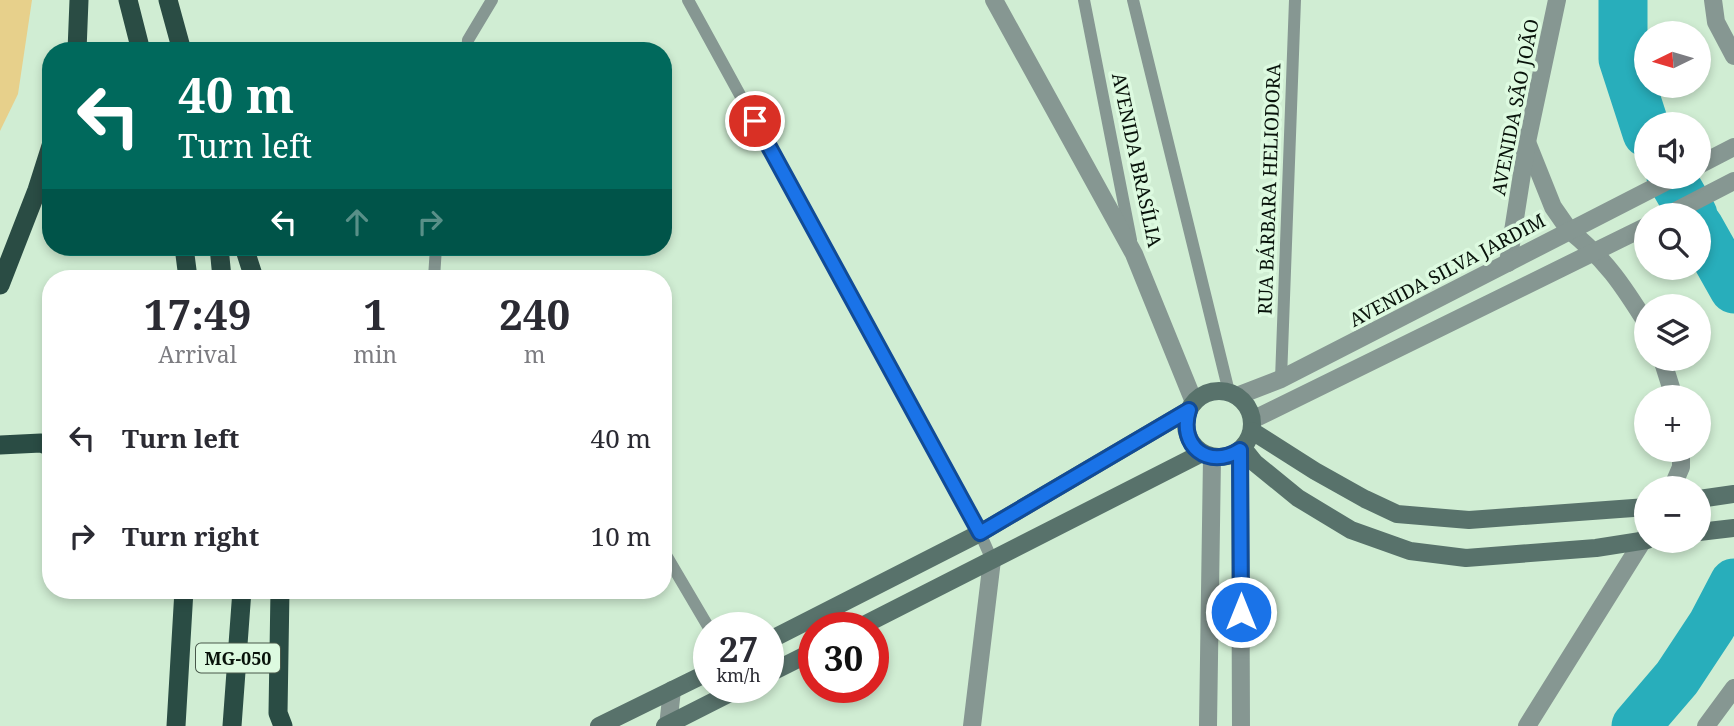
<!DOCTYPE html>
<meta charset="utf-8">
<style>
:root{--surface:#fff;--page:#f7f7f7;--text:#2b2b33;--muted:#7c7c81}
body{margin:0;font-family:"Noto Serif",serif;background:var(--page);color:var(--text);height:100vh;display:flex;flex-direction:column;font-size:26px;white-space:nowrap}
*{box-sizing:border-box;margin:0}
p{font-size:23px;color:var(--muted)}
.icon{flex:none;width:38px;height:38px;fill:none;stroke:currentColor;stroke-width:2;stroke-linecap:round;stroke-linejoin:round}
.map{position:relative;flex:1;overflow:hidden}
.panel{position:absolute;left:42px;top:270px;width:630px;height:329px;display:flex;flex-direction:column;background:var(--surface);border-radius:28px;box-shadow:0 4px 10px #0003}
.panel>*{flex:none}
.top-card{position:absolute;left:42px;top:42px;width:630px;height:214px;border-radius:28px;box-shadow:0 4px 10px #0003;background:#00695c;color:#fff;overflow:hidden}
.needle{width:46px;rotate:265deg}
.controls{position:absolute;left:1634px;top:21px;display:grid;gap:14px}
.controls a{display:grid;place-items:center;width:77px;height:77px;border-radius:50%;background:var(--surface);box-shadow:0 4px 10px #0003;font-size:35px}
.speed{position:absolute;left:693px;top:612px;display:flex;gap:14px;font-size:35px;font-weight:700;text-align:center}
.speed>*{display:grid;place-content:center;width:91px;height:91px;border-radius:50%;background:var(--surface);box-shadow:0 4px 10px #0003;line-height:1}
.speed small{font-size:18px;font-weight:400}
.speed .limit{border:10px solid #d22;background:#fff;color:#111}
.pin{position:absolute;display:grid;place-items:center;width:60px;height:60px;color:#fff;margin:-30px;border:4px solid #fff;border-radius:50%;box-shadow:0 2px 7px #0007}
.me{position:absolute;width:77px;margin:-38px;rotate:0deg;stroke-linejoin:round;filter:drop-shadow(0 0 5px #0008)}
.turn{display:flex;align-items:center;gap:24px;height:147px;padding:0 21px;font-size:32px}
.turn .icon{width:91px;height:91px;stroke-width:2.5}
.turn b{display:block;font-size:49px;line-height:60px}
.lanes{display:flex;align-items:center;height:66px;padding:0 21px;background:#0003;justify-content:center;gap:35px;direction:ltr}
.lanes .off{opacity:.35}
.eta{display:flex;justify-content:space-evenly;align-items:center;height:119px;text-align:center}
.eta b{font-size:42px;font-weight:700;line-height:49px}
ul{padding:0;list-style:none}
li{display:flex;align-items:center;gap:21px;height:98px;padding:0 21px}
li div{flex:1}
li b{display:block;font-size:26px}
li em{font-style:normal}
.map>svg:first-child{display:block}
.green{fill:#e7d08b}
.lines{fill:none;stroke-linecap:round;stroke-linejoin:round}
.river{stroke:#28aebb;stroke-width:49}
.service{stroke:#869792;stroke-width:12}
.minor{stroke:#869792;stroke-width:18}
.tertiary{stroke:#869792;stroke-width:18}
.secondary{stroke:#58726b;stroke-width:18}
.trunk{stroke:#2a4c44;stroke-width:19}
.route-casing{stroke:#114b97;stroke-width:18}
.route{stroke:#1a73e8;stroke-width:12}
.labels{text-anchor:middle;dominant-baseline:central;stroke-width:7;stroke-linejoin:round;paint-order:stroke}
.shield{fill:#ddfae0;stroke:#48584a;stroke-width:2}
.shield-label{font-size:18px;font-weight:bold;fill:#08120a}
.street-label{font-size:19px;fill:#08120a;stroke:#ddfae0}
</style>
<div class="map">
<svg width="1734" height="726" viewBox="0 0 1734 726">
<rect width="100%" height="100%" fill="#d0edd3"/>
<path class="green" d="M 0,0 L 32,0 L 18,94 L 0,131 Z"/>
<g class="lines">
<g class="river">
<path d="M 1623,0 L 1623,59 L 1647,133"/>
<path d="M 1671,177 L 1693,215"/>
<path d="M 1699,227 L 1734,289"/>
<path d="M 1636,726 L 1677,678 L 1712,625 L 1734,583"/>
</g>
<g class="service">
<path d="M 688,0 L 980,533 L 992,560"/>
<path d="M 1084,0 L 1131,240"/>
<path d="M 1133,0 L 1229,392"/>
<path d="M 467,51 L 468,40 L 492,0"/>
<path d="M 434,278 L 436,247"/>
<path d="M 1281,379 L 1295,0"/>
<path d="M 663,550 L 709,628"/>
</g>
<g class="minor">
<path d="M 994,0 L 1134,254 L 1194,402"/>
<path d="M 1569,230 C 1606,260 1622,284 1647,324"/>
<path d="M 1662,359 L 1674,397"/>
<path d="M 1240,450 L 1241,726"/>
<path d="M 1672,488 L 1681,467 L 1681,450"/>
<path d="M 668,726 L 672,690"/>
<path d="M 972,726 L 992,560"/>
<path d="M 1208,726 L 1212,458"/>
<path d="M 1527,726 L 1647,534"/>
<path d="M 1706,726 L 1734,688"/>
</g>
<g class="tertiary">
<path d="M 1713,0 L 1716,22 L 1734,56"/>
<path d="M 1527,142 L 1553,207 L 1569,230"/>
<path d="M 1699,165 L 1734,147"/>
<path d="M 1668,215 L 1734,181"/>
<path d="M 1508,263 L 1527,142 L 1557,0"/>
<path d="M 1237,396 L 1281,379 L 1675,177"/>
<path d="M 1252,420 L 1647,226"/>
</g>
<g class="secondary">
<circle cx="1219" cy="424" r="33"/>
<path d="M 1252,431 L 1315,471 L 1365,499 L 1397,514 L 1469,520 L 1647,507"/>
<path d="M 1243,448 L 1255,463 L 1298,498 L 1351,530 L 1410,551 L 1466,558 L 1596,548 L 1647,540"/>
<path d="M 1699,499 L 1734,494"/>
<path d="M 1699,532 L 1734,528"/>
<path d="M 858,628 L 1202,453"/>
<path d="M 768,641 L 980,533 L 1189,410"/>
<path d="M 768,674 L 814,651"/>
<path d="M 599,726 L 709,672"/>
<path d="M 665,726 L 740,688"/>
</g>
<g class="trunk">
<path d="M 128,0 L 141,51"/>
<path d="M 168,0 L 182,51"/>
<path d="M 77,51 L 79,0"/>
<path d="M 184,247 L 188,278"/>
<path d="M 219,247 L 222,278"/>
<path d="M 244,247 L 254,278"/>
<path d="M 0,285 L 37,190 L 51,146"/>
<path d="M 0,445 L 41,443 L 51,447"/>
<path d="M 280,590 L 278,713 L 283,726"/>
<path d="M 176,726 L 184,590"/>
<path d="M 232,726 L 242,590"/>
</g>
</g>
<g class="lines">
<defs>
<path id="route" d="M 755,121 L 980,533 L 1189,410 C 1178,446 1208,470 1240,450 L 1241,612"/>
</defs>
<use href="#route" class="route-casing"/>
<use href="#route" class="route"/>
</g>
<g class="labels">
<rect class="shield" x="196" y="643.5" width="84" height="29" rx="5"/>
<g class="shield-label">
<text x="238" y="658">MG-050</text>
</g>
<g class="street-label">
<text transform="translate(1515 107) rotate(-79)">AVENIDA SÃO JOÃO</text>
<text transform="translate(1137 160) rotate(78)">AVENIDA BRASÍLIA</text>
<text transform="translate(1269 189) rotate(-88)">RUA BÁRBARA HELIODORA</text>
<text transform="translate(1447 270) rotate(-28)">AVENIDA SILVA JARDIM</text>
</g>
</g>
</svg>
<div class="controls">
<a><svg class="needle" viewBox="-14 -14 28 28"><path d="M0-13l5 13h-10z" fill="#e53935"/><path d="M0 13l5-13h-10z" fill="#7c7c81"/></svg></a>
<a><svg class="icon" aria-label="sound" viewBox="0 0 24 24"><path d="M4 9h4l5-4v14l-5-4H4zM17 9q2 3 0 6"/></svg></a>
<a><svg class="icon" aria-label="search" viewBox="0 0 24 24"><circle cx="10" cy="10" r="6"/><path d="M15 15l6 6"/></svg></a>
<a><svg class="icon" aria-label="layers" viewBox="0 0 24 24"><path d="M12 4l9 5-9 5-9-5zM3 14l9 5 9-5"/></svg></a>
<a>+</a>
<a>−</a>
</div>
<div class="speed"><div>27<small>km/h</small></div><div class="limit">30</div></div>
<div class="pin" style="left:755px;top:121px;background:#d93025"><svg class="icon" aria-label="arrive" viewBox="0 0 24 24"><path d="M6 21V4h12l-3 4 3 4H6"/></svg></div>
<svg class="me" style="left:1241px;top:612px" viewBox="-20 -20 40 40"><circle r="17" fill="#1a73e8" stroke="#fff" stroke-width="3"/><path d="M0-11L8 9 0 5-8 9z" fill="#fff"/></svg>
<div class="top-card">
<div class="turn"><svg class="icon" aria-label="left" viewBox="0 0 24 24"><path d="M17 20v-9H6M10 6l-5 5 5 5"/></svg><div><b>40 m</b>Turn left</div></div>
<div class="lanes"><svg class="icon" aria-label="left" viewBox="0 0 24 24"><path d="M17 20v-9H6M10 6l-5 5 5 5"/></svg><svg class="icon off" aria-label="ahead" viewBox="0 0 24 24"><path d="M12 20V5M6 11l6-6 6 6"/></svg><svg class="icon off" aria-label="right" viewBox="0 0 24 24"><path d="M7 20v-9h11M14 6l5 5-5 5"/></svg></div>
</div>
<section class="panel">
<div class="eta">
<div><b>17:49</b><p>Arrival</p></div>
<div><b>1</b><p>min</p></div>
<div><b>240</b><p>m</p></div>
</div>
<ul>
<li><svg class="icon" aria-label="left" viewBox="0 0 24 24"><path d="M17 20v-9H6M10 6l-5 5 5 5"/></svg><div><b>Turn left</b></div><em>40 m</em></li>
<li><svg class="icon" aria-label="right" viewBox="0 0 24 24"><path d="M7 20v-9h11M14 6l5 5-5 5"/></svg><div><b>Turn right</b></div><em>10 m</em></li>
</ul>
</section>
</div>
